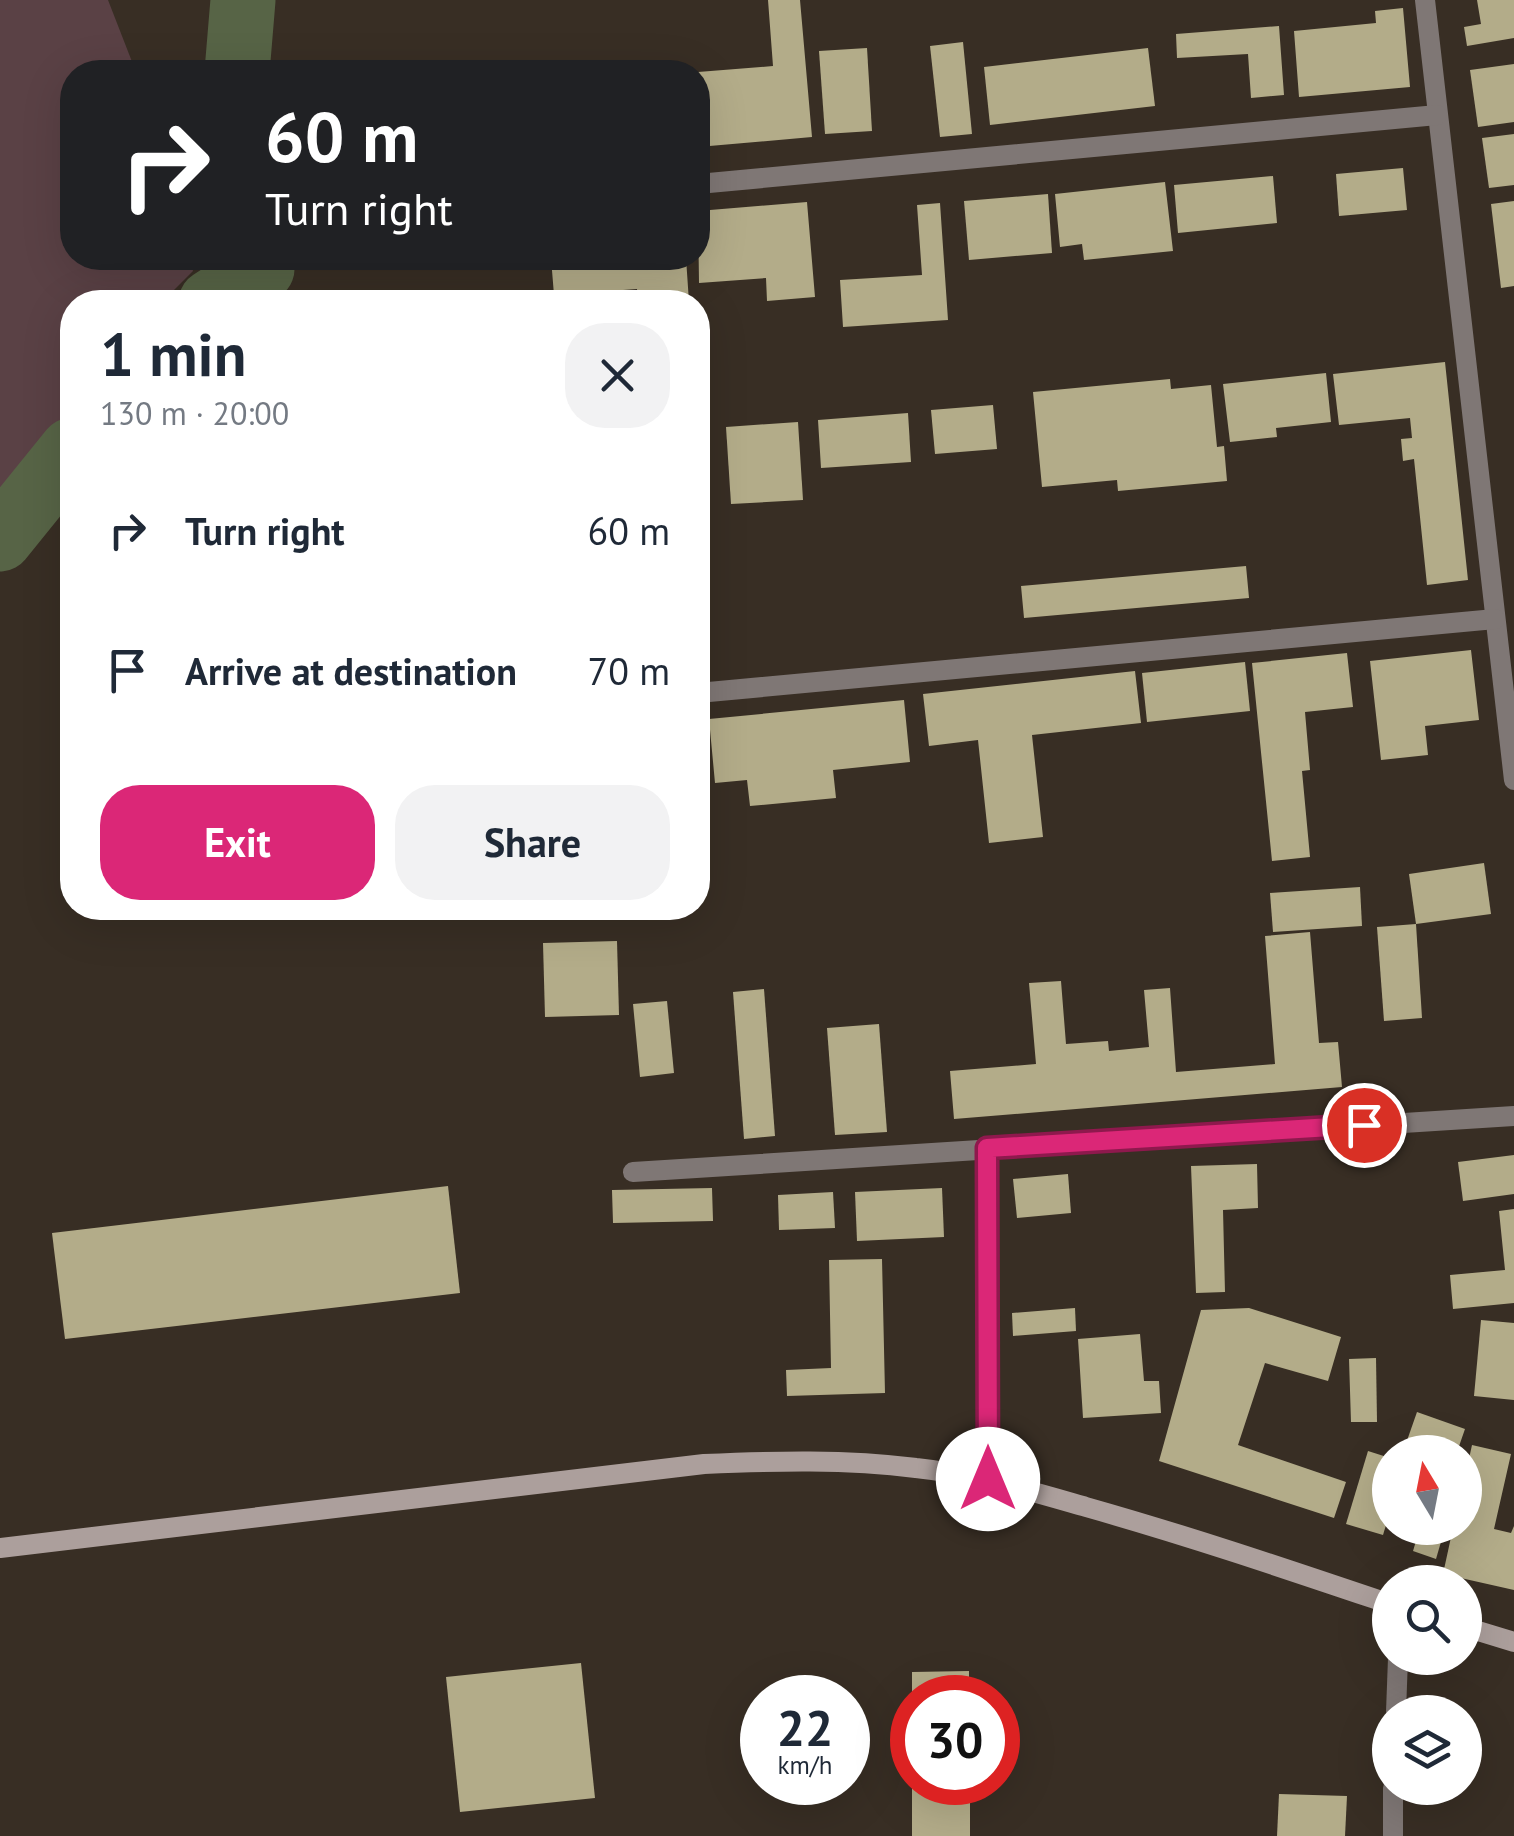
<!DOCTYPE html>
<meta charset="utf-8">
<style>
:root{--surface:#fff;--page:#f2f2f3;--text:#1f2937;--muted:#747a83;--accent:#db2777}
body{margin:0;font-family:"PT Sans",sans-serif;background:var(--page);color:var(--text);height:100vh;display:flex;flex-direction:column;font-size:38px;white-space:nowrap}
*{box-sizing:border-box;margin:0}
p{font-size:32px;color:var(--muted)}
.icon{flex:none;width:55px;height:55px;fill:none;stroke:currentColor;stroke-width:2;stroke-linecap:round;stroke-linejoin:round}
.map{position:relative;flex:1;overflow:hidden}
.panel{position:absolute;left:60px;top:290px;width:650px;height:630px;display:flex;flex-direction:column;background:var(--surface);border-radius:40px;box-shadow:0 10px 40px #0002}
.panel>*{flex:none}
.guide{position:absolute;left:60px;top:60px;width:650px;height:210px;border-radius:40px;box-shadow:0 10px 40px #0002;background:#202124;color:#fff;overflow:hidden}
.needle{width:65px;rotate:350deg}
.tools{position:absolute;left:1372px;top:1435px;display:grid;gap:20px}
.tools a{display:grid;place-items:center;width:110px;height:110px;border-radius:50%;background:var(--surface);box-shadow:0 10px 40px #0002;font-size:50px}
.speed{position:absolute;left:740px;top:1675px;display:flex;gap:20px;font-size:50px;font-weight:700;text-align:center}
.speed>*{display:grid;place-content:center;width:130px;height:130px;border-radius:50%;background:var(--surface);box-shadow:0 10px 40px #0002;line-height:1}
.speed small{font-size:25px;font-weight:400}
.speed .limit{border:15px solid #d22;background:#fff;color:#111}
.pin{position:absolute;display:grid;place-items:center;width:85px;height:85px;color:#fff;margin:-42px;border:5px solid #fff;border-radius:50%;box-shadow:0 2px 10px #0007}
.me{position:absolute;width:110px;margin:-55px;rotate:0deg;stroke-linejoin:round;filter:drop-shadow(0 0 8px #0008)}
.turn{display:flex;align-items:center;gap:35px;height:210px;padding:0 40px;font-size:45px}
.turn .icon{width:130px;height:130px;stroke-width:2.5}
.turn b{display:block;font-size:70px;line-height:85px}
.round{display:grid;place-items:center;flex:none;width:105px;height:105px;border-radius:40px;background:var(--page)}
.summary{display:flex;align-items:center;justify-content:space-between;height:170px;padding:0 40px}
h1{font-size:60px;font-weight:800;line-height:75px}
.primary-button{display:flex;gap:20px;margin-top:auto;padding:20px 40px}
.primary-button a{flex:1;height:115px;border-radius:40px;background:var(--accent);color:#fff;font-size:40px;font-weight:800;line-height:115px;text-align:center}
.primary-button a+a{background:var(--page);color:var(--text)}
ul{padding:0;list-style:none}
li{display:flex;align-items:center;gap:30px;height:140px;padding:0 40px}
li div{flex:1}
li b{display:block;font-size:38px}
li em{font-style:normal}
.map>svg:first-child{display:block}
.green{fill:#5a4145}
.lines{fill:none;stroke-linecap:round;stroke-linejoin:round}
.river{stroke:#576446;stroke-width:65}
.building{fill:#b3ac89}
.minor{stroke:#7f7775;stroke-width:20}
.secondary{stroke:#ac9f9c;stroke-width:20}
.route-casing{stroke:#8e194d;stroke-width:25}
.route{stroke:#db2777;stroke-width:18}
</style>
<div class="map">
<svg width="1514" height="1836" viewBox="0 0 1514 1836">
<rect width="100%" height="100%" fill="#382e24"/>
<path class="green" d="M 0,0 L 108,0 L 136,72 L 72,72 L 72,258 L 190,258 L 193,271 L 162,302 L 72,302 L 72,415 L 0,509 Z"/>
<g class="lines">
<g class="river">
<path d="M 237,72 L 243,0"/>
<path d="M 211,302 L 262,269 L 259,258"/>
<path d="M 0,539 L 72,450"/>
</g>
</g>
<g class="building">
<path d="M 768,0 L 800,0 L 812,137 L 698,147 L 698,72 L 773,66 Z"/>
<path d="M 1477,0 L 1514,0 L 1514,38 L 1467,46 L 1464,27 L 1481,24 Z"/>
<path d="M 1403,8 L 1410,87 L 1299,97 L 1294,31 L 1376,23 L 1375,11 Z"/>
<path d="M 1279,26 L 1284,95 L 1251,98 L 1248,54 L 1177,58 L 1176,34 Z"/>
<path d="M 963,42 L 972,134 L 940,137 L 930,46 Z"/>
<path d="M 867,48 L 872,131 L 825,134 L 819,51 Z"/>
<path d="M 1148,48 L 1155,106 L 990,125 L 984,67 Z"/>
<path d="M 1514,64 L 1514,122 L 1478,127 L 1470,70 Z"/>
<path d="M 1514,134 L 1514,185 L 1489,188 L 1482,138 Z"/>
<path d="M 1403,168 L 1407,210 L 1339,216 L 1336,174 Z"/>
<path d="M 1273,176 L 1277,223 L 1178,233 L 1174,185 Z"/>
<path d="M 1165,182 L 1173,251 L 1084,260 L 1082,244 L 1060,247 L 1055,194 Z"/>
<path d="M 1048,194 L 1052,253 L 969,260 L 964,201 Z"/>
<path d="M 1514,201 L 1514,286 L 1501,288 L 1491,204 Z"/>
<path d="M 807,202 L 815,297 L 767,301 L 766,278 L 699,283 L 698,211 Z"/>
<path d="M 940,203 L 948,320 L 843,327 L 840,280 L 922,275 L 917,205 Z"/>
<path d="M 551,258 L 686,258 L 689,302 L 638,302 L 637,289 L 554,295 Z"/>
<path d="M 1445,362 L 1468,580 L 1427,585 L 1414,459 L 1403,461 L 1401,439 L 1412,438 L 1410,418 L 1339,425 L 1333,374 Z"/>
<path d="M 1326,373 L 1331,422 L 1276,428 L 1277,437 L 1230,442 L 1223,384 Z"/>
<path d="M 1170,379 L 1171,389 L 1211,385 L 1217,447 L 1224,446 L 1227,481 L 1118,491 L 1117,480 L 1042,487 L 1033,392 Z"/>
<path d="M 993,405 L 997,449 L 935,454 L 931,410 Z"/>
<path d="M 908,413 L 911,462 L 821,468 L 818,420 Z"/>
<path d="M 798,422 L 803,500 L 731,504 L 726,427 Z"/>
<path d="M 1246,566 L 1249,598 L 1024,618 L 1021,586 Z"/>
<path d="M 1471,650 L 1479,720 L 1425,726 L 1428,755 L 1381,760 L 1370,661 Z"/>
<path d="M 1347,653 L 1353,707 L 1305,712 L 1310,770 L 1302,771 L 1310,857 L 1272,861 L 1252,663 Z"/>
<path d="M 1245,662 L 1250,711 L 1147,722 L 1142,673 Z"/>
<path d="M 1135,671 L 1141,723 L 1032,735 L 1043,837 L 989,843 L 978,740 L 929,746 L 923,694 Z"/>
<path d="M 904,700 L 910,762 L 833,770 L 836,798 L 750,806 L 747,780 L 715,783 L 709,719 Z"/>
<path d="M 1484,863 L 1491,914 L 1416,924 L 1409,874 Z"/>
<path d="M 1360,887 L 1362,926 L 1273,932 L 1270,893 Z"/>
<path d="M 1416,924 L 1422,1018 L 1384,1021 L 1377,927 Z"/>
<path d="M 1310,932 L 1319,1043 L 1338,1042 L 1342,1087 L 954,1119 L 950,1071 L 1036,1064 L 1029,983 L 1061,981 L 1066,1044 L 1108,1041 L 1109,1051 L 1149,1047 L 1144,990 L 1170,988 L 1176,1072 L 1275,1064 L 1265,936 Z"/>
<path d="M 617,941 L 619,1015 L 545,1017 L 543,943 Z"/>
<path d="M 764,989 L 775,1136 L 744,1139 L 733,992 Z"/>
<path d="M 667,1001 L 674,1073 L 640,1077 L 633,1004 Z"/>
<path d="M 879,1024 L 887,1132 L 835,1135 L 827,1028 Z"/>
<path d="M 1514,1155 L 1514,1194 L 1463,1201 L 1458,1162 Z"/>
<path d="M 1257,1164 L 1258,1208 L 1223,1210 L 1225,1292 L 1196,1293 L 1191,1166 Z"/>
<path d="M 1068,1174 L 1071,1213 L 1017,1218 L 1013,1179 Z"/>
<path d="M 448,1186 L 460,1293 L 65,1339 L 52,1233 Z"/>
<path d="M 712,1188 L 713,1221 L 613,1223 L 612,1190 Z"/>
<path d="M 942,1188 L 944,1237 L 857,1241 L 855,1192 Z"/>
<path d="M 833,1192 L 835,1228 L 779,1230 L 778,1195 Z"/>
<path d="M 1514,1209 L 1514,1303 L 1453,1309 L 1450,1275 L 1505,1270 L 1499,1211 Z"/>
<path d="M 882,1259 L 885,1393 L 787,1396 L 786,1370 L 831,1368 L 829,1260 Z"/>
<path d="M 1075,1308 L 1076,1331 L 1013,1336 L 1012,1313 Z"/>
<path d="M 1249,1308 L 1341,1337 L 1328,1381 L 1265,1363 L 1238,1445 L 1346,1482 L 1334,1518 L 1159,1461 L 1201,1310 Z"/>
<path d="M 1481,1320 L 1514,1323 L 1514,1400 L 1474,1396 Z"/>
<path d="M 1140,1334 L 1144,1381 L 1159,1381 L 1161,1413 L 1083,1418 L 1078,1339 Z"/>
<path d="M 1376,1358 L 1377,1422 L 1351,1422 L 1349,1359 Z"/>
<path d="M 1417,1412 L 1465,1429 L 1457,1452 L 1403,1452 Z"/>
<path d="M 1472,1445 L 1511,1454 L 1494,1529 L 1511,1533 L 1514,1526 L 1514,1590 L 1443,1574 L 1453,1528 L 1465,1528 L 1465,1477 Z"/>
<path d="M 1368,1451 L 1390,1458 L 1390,1512 L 1383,1535 L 1346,1524 Z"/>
<path d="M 1420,1528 L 1445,1528 L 1436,1559 L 1413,1551 Z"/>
<path d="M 581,1663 L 595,1798 L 460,1812 L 446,1677 Z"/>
<path d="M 969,1671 L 969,1698 L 912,1698 L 912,1672 Z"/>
<rect x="912" y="1782" width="58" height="54"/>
<path d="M 1279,1794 L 1347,1796 L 1345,1836 L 1277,1836 Z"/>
</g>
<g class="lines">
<g class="minor">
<path d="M 1425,0 L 1514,780"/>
<path d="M 698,184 L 1437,115"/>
<path d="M 698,693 L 1495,619"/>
<path d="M 987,1148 L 988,1479"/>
<path d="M 633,1172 L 1514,1116"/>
<path d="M 1396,1712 L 1398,1658"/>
<path d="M 1393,1788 L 1393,1836"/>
</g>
<g class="secondary">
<path d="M 0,1548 L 704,1464 C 775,1461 845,1459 916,1468 C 974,1474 1030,1491 1086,1507 C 1189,1536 1289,1570 1390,1604"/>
<path d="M 1465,1627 L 1514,1642"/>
</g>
</g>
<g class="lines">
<defs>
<path id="route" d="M 988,1479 L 987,1148 L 1364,1125"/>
</defs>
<use href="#route" class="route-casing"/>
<use href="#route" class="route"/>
</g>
</svg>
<div class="tools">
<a><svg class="needle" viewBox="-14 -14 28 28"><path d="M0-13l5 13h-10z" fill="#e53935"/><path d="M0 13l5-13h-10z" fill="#747a83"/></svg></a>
<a><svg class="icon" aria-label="search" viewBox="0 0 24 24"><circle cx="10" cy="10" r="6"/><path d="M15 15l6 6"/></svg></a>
<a><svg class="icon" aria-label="layers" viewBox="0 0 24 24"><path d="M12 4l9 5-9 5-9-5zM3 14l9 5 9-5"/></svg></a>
</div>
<div class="speed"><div>22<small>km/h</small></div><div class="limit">30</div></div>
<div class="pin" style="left:1364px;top:1125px;background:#d93025"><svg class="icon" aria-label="arrive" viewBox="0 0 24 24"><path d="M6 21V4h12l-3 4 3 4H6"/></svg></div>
<svg class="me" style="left:988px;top:1479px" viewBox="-20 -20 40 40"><circle r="19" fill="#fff"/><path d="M0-13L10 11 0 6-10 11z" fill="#db2777"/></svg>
<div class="guide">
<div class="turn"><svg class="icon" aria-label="right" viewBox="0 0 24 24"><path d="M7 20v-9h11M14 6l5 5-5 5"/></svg><div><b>60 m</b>Turn right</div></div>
</div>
<section class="panel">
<div class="summary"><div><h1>1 min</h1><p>130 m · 20:00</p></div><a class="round"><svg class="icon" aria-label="close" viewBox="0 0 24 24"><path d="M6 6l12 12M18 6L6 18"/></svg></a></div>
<ul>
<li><svg class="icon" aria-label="right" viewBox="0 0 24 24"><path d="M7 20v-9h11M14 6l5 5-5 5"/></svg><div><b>Turn right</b></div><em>60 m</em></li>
<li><svg class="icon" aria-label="arrive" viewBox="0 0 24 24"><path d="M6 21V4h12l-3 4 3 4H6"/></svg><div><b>Arrive at destination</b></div><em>70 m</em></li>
</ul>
<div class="primary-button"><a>Exit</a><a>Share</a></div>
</section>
</div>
